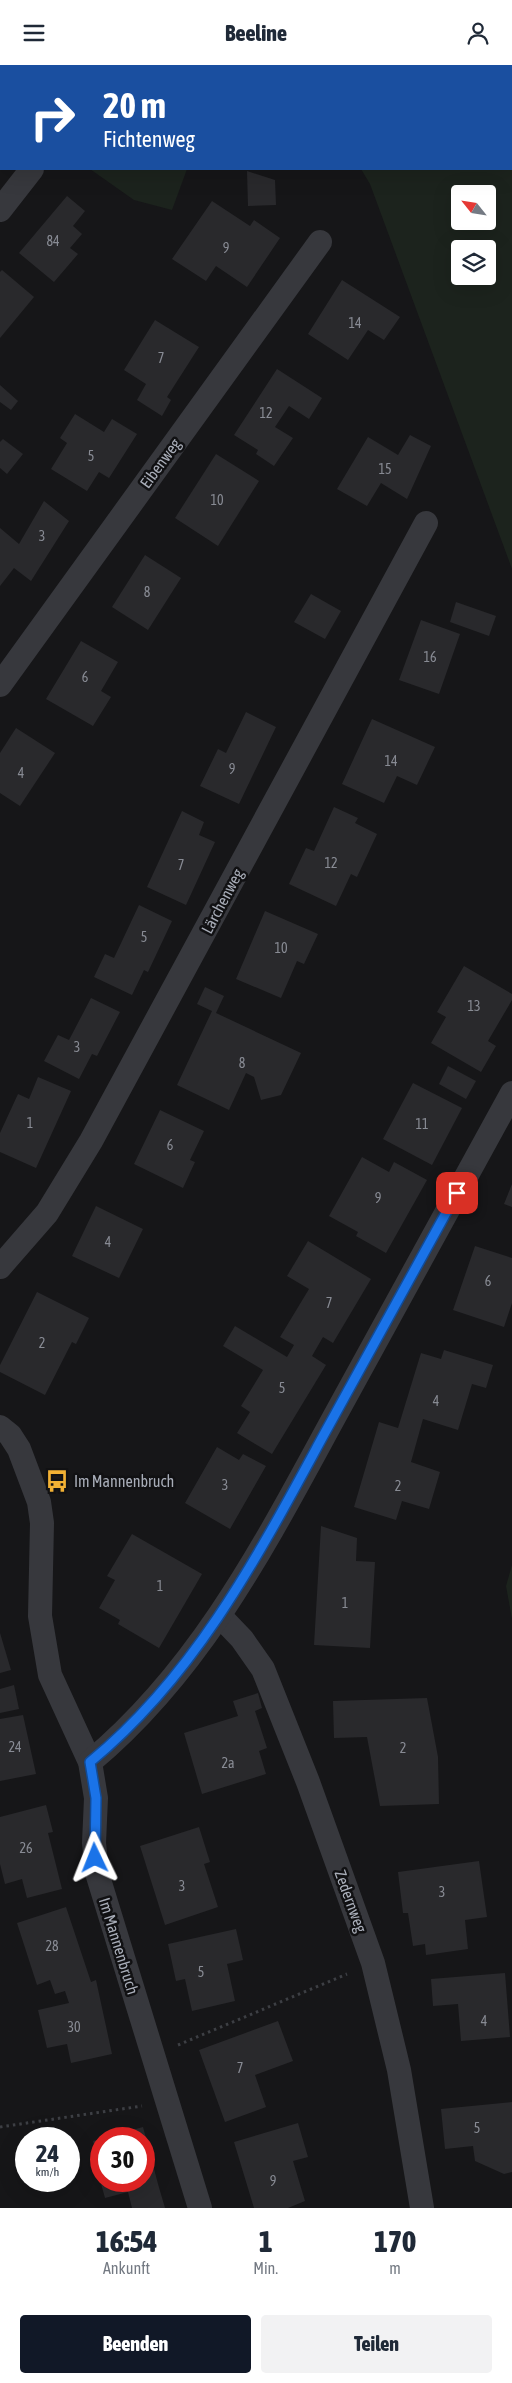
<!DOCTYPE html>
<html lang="de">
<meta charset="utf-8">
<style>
:root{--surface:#fff;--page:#f2f2f3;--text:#1f2937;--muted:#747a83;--accent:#111827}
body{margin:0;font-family:"Asap Condensed",sans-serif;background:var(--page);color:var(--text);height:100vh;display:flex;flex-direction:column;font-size:19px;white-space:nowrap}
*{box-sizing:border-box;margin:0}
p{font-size:16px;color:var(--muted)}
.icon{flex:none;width:28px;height:28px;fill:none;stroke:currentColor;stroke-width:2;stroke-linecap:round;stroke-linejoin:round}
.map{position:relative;height:2143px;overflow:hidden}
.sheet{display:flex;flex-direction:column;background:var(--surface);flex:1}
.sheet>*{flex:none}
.hud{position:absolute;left:0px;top:0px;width:512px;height:105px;box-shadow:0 5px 20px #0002;background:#1a4fa0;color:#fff;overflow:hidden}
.needle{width:32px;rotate:300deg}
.buttons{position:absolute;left:451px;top:120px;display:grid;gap:10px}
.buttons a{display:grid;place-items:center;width:45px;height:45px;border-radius:5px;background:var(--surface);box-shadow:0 5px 20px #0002;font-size:25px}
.speed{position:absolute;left:15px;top:2062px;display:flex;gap:10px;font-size:25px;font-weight:700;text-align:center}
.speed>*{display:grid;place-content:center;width:65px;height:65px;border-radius:50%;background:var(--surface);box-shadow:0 5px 20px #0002;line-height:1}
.speed small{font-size:12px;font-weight:400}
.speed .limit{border:8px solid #d22;background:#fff;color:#111}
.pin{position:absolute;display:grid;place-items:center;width:42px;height:42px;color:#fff;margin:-21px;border-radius:10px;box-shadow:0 2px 8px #0006}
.me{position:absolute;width:55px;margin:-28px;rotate:358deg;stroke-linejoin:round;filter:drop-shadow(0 0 4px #0008)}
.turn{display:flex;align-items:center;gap:18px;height:105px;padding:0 20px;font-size:22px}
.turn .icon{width:65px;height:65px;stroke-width:2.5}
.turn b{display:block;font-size:35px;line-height:42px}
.eta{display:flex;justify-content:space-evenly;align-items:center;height:85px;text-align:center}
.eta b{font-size:30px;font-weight:800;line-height:35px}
.cta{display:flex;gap:10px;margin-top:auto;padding:10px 20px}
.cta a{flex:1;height:58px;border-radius:5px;background:var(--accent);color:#fff;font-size:20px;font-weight:800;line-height:58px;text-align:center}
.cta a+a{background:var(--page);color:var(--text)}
header{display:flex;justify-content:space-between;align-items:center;height:65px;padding:0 20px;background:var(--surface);font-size:22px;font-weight:800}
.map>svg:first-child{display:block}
.green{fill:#1c231d;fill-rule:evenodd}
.building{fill:#29292c}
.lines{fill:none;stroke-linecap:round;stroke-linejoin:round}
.path{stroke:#3d3f44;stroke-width:3;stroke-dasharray:2.5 4;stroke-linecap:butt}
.minor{stroke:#37383d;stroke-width:24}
.route-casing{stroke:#114b97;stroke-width:12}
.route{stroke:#1a73e8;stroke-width:9}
.labels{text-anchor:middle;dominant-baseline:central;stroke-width:5;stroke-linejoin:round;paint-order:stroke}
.number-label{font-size:14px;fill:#888b94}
.street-label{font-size:16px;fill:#a8adb8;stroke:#111113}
.poi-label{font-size:16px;fill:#a8adb8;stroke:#111113;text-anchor:start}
</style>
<header><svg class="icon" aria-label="menu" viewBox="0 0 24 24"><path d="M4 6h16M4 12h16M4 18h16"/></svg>Beeline<svg class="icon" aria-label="person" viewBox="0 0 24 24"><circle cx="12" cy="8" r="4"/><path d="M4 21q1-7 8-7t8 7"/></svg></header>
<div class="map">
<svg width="512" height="2143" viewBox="0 0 512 2143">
<rect width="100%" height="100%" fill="#161618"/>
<g class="green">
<path d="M 112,0 L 512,0 L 512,504 L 370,119 L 361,104 L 511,104 L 511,1 ZM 460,129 L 488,129 L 488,156 L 460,156 ZM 460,184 L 488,184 L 488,211 L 460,211 Z"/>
<path d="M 90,104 L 187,104 L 172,145 L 134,135 Z"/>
<path d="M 512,1500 L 512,1554 L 506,1521 Z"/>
</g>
<g class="building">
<path d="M 247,106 L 275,115 L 276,140 L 248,141 Z"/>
<path d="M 67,131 L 85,146 L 73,161 L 82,169 L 70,183 L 78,189 L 54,217 L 19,188 Z"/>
<path d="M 212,136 L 250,161 L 254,155 L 280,173 L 247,222 L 216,201 L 206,216 L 172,194 Z"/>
<path d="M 2,205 L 34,232 L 0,273 L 0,207 Z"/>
<path d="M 342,215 L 400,252 L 384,275 L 368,265 L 348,295 L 308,269 Z"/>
<path d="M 155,255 L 199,282 L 167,332 L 171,335 L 162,351 L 137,335 L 146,319 L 124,305 Z"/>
<path d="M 277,304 L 322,333 L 309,354 L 289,341 L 275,362 L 293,373 L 274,401 L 256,389 L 258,385 L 234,370 Z"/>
<path d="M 0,320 L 18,336 L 11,345 L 0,337 Z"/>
<path d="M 75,349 L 104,367 L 112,354 L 137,369 L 109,413 L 99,407 L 87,426 L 51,404 L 67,378 L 60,373 Z"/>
<path d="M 410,370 L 431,381 L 407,434 L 381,418 L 367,441 L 337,424 L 368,372 L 398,390 Z"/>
<path d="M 3,374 L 23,389 L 7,409 L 0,403 L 0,377 Z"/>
<path d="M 216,389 L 259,416 L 218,481 L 175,453 Z"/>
<path d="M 44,436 L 69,456 L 31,516 L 14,503 L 0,521 L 0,463 L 19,479 Z"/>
<path d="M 145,490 L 181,513 L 148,565 L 112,542 Z"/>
<path d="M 311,529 L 341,546 L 325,574 L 294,557 Z"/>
<path d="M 456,537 L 496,551 L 489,571 L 450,557 Z"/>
<path d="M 421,555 L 460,569 L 439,629 L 399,615 Z"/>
<path d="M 81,576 L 118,597 L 101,626 L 111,632 L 93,661 L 46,634 Z"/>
<path d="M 246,647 L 276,662 L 239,739 L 200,721 L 218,684 L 226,688 Z"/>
<path d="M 372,654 L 435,682 L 417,720 L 397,711 L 384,738 L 342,719 Z"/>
<path d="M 16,663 L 55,688 L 20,741 L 0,728 L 0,688 Z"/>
<path d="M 334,742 L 358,753 L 355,758 L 377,769 L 357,812 L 351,809 L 336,841 L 289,819 L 306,783 L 314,786 Z"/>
<path d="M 182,746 L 204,757 L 199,770 L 215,777 L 186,840 L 147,822 Z"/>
<path d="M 139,840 L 172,856 L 148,907 L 144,905 L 132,930 L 94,912 L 105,889 L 114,893 Z"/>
<path d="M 265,846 L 318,869 L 304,899 L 297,896 L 281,933 L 236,914 Z"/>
<path d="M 464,901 L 512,929 L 512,935 L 488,976 L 496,981 L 481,1007 L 431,978 L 446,952 L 437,947 Z"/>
<path d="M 205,922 L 224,931 L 216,948 L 301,988 L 281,1030 L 261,1035 L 254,1012 L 246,1008 L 229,1045 L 177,1020 L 212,946 L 197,939 Z"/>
<path d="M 91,933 L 120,947 L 97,991 L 92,989 L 79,1014 L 44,996 L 58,970 L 69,975 Z"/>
<path d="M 448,1001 L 476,1016 L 466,1034 L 439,1019 Z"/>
<path d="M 38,1012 L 71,1026 L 36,1103 L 0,1087 L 0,1068 L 18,1029 L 29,1034 Z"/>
<path d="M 413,1018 L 462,1043 L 432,1100 L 383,1074 Z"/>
<path d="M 160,1045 L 204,1066 L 190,1095 L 195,1097 L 183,1123 L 134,1099 Z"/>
<path d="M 362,1092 L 389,1107 L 394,1097 L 427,1115 L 386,1188 L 356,1171 L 358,1167 L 329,1151 Z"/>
<path d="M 512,1119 L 512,1142 L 504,1139 Z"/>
<path d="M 96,1141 L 143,1164 L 119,1213 L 72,1191 Z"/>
<path d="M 308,1176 L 371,1214 L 333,1278 L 323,1272 L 312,1291 L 326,1300 L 272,1389 L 237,1368 L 250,1347 L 241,1341 L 263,1305 L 223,1281 L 235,1261 L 287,1292 L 294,1280 L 280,1272 L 309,1224 L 287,1211 Z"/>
<path d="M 475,1181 L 512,1193 L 512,1238 L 504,1262 L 453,1245 Z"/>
<path d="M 37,1227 L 89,1253 L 76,1279 L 72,1277 L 45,1330 L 0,1307 L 0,1300 Z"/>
<path d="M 444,1285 L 493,1300 L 486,1323 L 472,1319 L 458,1365 L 423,1354 L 411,1397 L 440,1407 L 429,1444 L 402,1436 L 396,1455 L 354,1442 L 379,1357 L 398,1363 L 421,1288 L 441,1294 Z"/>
<path d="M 217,1382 L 239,1395 L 243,1389 L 266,1401 L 230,1464 L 185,1438 Z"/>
<path d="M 321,1461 L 357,1473 L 356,1496 L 375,1497 L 370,1583 L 314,1580 Z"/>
<path d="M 132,1469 L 202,1509 L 159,1583 L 118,1559 L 120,1555 L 99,1543 L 115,1515 L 107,1511 Z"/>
<path d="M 0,1568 L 11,1605 L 0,1608 Z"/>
<path d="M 14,1620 L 19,1644 L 0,1648 L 0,1624 Z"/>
<path d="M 258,1628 L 262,1643 L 255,1646 L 267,1683 L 259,1686 L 266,1709 L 202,1729 L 184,1668 L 238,1651 L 233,1636 Z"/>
<path d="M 427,1633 L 438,1692 L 439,1739 L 380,1741 L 367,1672 L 334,1673 L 333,1636 Z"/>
<path d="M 23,1650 L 36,1709 L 0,1716 L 0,1654 Z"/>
<path d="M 46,1740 L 53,1767 L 48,1768 L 62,1824 L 27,1833 L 22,1814 L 5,1819 L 0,1799 L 0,1752 Z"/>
<path d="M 199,1762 L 210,1797 L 204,1799 L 218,1842 L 165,1860 L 140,1781 Z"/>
<path d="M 479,1796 L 487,1852 L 465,1855 L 468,1884 L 426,1890 L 425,1879 L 413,1881 L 408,1848 L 403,1848 L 398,1807 Z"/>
<path d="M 66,1842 L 91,1917 L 96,1915 L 112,1989 L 71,1998 L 67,1979 L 47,1983 L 38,1945 L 69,1938 L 65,1926 L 55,1929 L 50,1915 L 37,1920 L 17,1858 Z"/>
<path d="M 236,1864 L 243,1895 L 227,1899 L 235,1936 L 192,1946 L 185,1914 L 176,1916 L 168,1879 Z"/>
<path d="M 505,1908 L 510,1972 L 461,1976 L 458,1939 L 433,1941 L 431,1914 Z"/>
<path d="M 278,1956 L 293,1996 L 255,2010 L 266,2042 L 225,2057 L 199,1985 Z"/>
<path d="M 512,2037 L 512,2107 L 504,2109 L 475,2096 L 473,2081 L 445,2084 L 441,2044 Z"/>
<path d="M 298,2058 L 308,2092 L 293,2096 L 305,2136 L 288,2143 L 254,2143 L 234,2077 Z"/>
<path d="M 143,2062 L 158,2119 L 165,2143 L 132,2143 L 128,2127 L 105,2133 L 97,2104 L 100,2103 L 93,2076 L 101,2074 L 101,2116 L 144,2116 L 144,2074 L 104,2073 Z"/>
</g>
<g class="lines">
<g class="path">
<path d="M 90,1 L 91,0"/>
<path d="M 178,1980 L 347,1909"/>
<path d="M 0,2062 L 142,2041"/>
</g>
<g class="minor">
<path d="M 0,145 L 32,104"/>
<path d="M 0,620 L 320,177"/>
<path d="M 0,1202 L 47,1148 L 91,1076 L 426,458"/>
<path d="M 0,1362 L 10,1370 L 19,1384 L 39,1437 L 42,1458 L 40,1551 L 50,1610 L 90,1697 L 96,1733 L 94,1778 L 97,1808 L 200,2143"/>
<path d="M 220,1551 L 242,1574 L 263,1604 L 308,1717 L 373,1898 L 399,2005 L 422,2143"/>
<path d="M 90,1697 C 203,1603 268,1473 337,1347 C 395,1240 454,1134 512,1028"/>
</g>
</g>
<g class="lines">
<defs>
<path id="route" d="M 95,1793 L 96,1733 L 90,1697 C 195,1611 258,1491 322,1373 C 367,1291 412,1210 457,1128"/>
</defs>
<use href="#route" class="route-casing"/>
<use href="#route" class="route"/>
</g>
<defs>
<symbol id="bus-bare" viewBox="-9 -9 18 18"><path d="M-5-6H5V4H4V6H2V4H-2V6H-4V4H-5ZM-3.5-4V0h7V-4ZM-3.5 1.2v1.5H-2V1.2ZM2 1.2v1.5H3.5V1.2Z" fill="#f2b134" stroke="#111113" stroke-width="2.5" paint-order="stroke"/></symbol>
</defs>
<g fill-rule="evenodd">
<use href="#bus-bare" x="41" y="1400" width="32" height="32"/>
</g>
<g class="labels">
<g class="number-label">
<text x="53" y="176">84</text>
<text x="226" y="183">9</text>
<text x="355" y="258">14</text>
<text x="161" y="293">7</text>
<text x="266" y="348">12</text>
<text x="91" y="391">5</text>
<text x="385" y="404">15</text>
<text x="217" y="435">10</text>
<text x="42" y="471">3</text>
<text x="147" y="527">8</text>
<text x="430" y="592">16</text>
<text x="85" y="612">6</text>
<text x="391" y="696">14</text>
<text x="232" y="704">9</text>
<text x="21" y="708">4</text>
<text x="331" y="798">12</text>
<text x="181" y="800">7</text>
<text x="144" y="872">5</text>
<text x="281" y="883">10</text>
<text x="474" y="941">13</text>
<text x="77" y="982">3</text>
<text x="242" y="998">8</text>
<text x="30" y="1058">1</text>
<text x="422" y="1059">11</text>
<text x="170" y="1080">6</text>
<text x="378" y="1133">9</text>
<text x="108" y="1177">4</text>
<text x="488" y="1216">6</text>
<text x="329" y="1238">7</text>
<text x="42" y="1278">2</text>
<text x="282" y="1323">5</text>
<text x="436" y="1336">4</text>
<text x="225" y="1420">3</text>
<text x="398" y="1421">2</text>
<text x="160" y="1521">1</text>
<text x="345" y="1538">1</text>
<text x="15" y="1682">24</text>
<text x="403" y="1683">2</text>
<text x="228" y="1698">2a</text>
<text x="26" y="1783">26</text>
<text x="182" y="1821">3</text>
<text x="442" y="1827">3</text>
<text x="52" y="1881">28</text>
<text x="201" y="1907">5</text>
<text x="484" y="1956">4</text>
<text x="74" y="1962">30</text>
<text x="240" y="2003">7</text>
<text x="477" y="2063">5</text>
<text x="273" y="2116">9</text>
</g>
<g class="street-label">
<text transform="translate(160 398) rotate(-54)">Eibenweg</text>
<text transform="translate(222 836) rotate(-62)">Lärchenweg</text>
<text transform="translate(351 1836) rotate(70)">Zedernweg</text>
<text transform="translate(119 1881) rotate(73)">Im Mannenbruch</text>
</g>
<g class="poi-label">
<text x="74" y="1416">Im Mannenbruch</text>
</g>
</g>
</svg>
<div class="buttons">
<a><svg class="needle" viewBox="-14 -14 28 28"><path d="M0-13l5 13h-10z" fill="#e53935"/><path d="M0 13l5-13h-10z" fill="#747a83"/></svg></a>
<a><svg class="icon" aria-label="layers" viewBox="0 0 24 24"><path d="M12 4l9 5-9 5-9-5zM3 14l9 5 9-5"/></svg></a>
</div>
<div class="speed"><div>24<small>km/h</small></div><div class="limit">30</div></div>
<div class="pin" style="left:457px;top:1128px;background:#d93025"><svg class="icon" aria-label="arrive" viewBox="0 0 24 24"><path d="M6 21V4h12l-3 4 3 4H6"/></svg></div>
<svg class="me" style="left:95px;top:1793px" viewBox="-20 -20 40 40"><path d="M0-17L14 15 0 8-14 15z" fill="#1a73e8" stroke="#fff" stroke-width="4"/></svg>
<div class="hud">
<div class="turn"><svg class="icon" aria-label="right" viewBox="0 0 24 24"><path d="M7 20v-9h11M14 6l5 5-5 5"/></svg><div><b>20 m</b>Fichtenweg</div></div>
</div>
</div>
<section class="sheet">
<div class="eta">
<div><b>16:54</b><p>Ankunft</p></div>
<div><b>1</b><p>Min.</p></div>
<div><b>170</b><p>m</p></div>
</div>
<div class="cta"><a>Beenden</a><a>Teilen</a></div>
</section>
